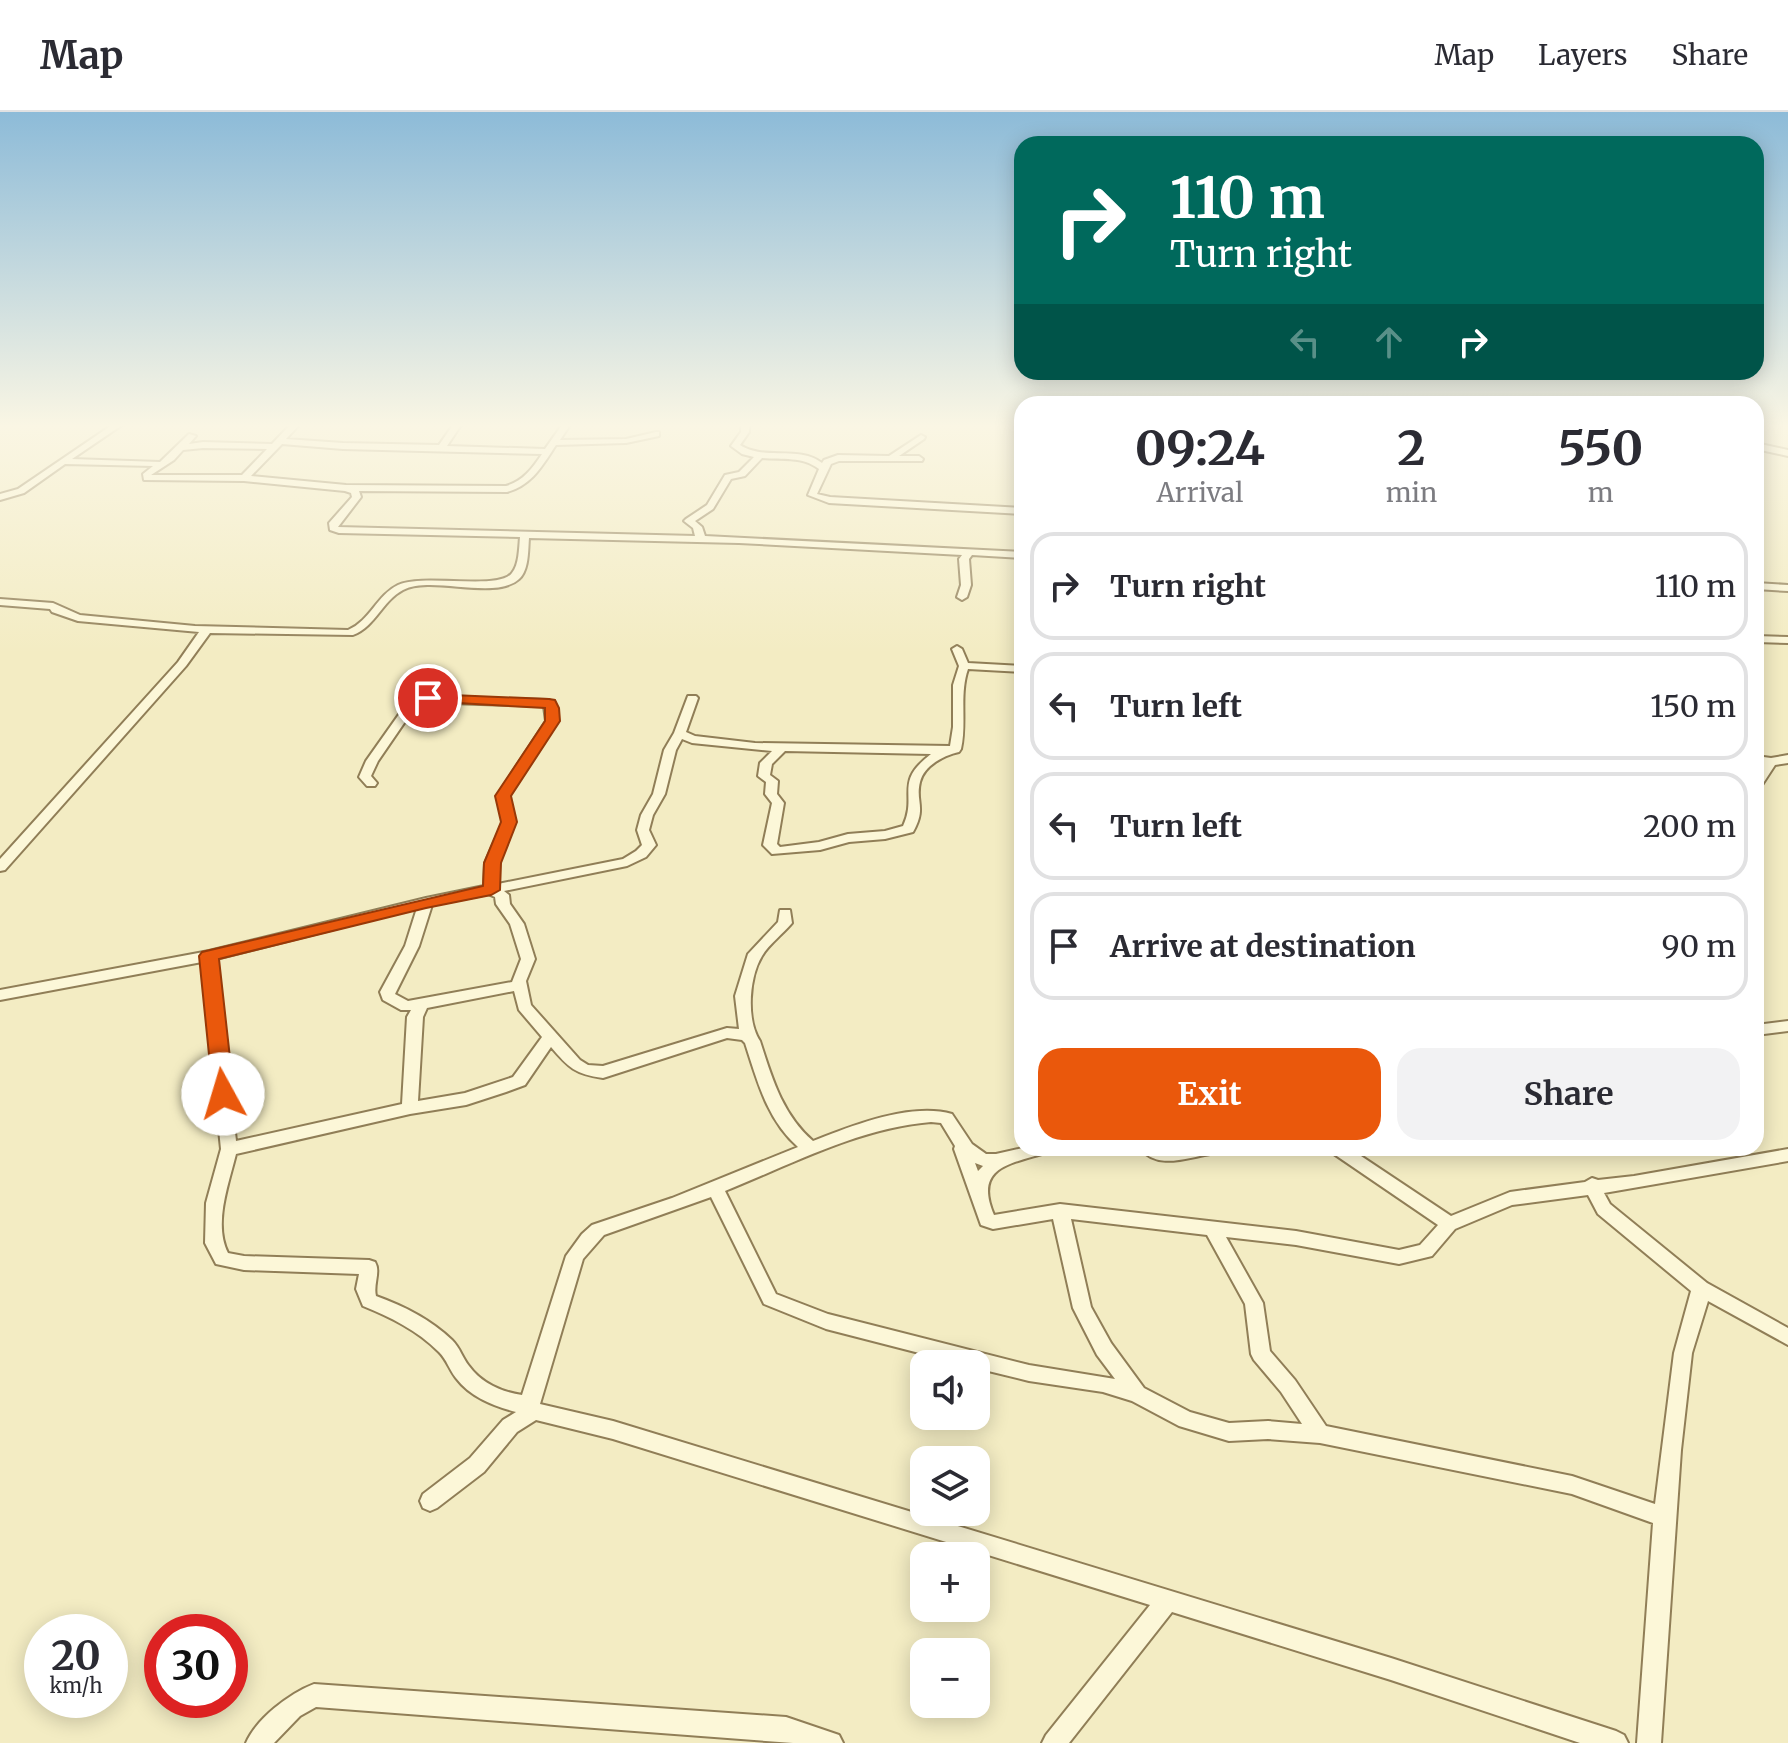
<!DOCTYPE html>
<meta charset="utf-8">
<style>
:root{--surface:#fff;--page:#f2f2f3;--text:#2b2b33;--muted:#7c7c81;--line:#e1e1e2;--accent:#ea580c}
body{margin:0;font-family:Merriweather,serif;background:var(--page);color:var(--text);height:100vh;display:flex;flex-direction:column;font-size:30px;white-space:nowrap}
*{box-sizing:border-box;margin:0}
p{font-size:26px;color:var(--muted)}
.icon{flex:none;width:44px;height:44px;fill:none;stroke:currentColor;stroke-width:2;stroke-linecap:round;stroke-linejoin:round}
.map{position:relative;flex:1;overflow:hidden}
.panel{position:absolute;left:1014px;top:284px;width:750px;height:760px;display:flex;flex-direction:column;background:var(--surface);border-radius:24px;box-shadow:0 4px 20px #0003}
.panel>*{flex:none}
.hud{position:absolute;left:1014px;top:24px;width:750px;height:244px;border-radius:24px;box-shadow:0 4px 20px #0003;background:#00695c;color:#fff;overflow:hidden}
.tools{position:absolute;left:910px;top:1238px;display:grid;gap:16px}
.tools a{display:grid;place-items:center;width:80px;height:80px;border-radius:16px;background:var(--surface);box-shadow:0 4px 20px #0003;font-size:40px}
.speed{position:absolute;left:24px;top:1502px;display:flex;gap:16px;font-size:40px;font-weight:700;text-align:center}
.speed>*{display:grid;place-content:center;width:104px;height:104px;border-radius:50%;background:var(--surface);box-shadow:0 4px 20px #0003;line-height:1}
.speed small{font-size:20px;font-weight:400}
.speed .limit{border:12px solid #d22;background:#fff;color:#111}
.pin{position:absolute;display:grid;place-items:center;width:68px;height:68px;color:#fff;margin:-34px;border:4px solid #fff;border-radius:50%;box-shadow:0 2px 8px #0007}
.me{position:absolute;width:88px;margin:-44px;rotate:354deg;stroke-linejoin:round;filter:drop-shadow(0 0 6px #0008)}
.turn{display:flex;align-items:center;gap:28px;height:168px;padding:0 24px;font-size:36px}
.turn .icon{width:104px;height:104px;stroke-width:2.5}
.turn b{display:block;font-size:56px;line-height:68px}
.lanes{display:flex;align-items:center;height:76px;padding:0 24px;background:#0003;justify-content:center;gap:40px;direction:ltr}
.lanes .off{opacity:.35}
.eta{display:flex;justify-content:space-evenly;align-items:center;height:136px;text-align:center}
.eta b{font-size:48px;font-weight:700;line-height:56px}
.action{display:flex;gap:16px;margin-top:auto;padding:16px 24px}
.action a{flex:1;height:92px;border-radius:24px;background:var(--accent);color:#fff;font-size:32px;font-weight:700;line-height:92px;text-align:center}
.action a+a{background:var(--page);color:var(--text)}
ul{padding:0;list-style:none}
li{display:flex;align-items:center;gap:24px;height:108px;margin:0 16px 12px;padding:0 8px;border:4px solid var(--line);border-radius:24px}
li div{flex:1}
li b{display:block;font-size:30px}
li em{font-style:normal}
header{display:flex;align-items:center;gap:48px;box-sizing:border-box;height:112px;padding:0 40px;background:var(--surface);border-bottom:2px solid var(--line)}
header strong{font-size:38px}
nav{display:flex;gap:44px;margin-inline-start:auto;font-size:28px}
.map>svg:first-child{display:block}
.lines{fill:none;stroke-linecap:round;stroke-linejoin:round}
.minor-casing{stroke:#907e57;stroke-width:4}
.tertiary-casing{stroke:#907e57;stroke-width:4}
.minor{fill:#fcf7d8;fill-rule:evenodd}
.tertiary{fill:#fcf7d8;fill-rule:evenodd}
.route{fill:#ea580c;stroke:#983908;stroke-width:2}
</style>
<header>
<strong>Map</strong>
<nav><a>Map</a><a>Layers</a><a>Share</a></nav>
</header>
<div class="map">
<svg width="1788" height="1631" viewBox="0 0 1788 1631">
<rect width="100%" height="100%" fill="#f3ecc3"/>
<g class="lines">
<defs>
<g id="minor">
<path d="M 112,313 L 122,313 L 72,347 L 160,350 L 189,322 L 196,324 L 189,332 L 203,330 L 272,332 L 290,313 L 299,313 L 286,327 L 343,331 L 439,333 L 453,313 L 461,313 L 447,334 L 545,337 L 562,313 L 570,313 L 560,328 L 626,327 L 656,320 L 659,320 L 659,324 L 626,331 L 556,333 C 542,354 532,373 507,380 L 359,379 L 361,385 L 338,415 L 695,424 L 693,416 L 684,409 L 686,407 L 707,393 L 725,363 L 739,360 L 754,345 L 742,342 L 731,334 L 741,320 L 741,313 L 749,313 L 749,320 L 740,333 C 765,349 798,333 822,351 L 824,348 L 838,343 L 889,344 L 921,323 L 925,325 L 924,327 L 899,344 L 919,344 L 923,347 L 922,349 L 839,349 L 831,352 L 817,382 L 830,385 L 1022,396 L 1022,402 L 829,391 L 808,383 L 819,357 C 802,344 783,348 762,346 L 745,364 L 731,367 L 713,397 L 695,409 L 702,415 L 705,424 L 1022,440 L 1022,446 L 972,443 L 969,447 L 971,473 L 967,485 L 962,488 L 957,485 L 961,473 L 959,447 L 962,443 L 739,431 L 529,426 C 528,438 529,458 519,467 C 495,489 432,463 403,478 C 382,489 376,514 353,523 L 210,521 L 186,554 L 5,758 L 0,759 L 0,747 L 178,550 L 199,520 L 78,509 L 52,500 L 50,497 L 0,493 L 0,487 L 53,491 L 80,503 L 195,514 L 348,518 C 370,509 377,483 398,473 C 424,461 499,479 512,461 C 519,453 519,436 520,425 L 339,421 L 330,418 L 329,411 L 352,385 L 351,381 L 345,379 L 244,369 L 144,368 L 143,362 L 153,354 L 65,352 L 24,381 L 0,388 L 0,382 L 18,377 ZM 282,332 L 343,337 L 542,342 C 532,357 523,369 506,374 L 346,373 L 251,364 ZM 203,336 L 267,337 L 242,363 L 151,363 L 174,348 L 183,338 Z"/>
<path d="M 1756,471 L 1788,473 L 1788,479 L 1756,477 Z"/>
<path d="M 1756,524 L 1788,525 L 1788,531 L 1756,530 Z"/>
<path d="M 957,534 L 962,537 L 968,551 L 1022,554 L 1022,560 L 968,557 C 959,583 967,611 961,637 L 959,640 C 945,643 924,653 920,670 C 915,690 927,695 913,720 L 885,727 L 849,730 L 820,738 L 772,742 L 763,733 L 772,691 L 765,682 L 766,670 L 758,664 L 760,651 L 772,639 L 692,631 L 682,627 L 676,638 L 665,682 L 653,703 L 649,718 L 656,733 L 646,745 L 627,754 L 504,779 L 509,783 L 510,792 L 524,812 L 535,847 L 526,869 L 531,893 L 580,948 L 588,953 L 603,954 L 727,916 L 739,917 L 735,884 L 748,842 L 778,810 L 780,798 L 790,798 L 792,811 C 783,822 769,832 762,844 C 749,865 746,908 760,929 C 772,966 782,1002 813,1029 C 851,1014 911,990 952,1002 L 972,1032 L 986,1042 L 996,1042 L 1023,1036 L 1050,1036 L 1048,1040 C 1011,1052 973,1054 994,1103 L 1060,1092 L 1296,1119 L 1399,1138 L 1420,1133 L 1438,1113 L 1331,1040 L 1329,1036 L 1349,1036 L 1451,1104 L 1510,1080 L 1585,1070 L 1592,1066 L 1598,1068 L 1634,1064 L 1788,1037 L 1788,1049 L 1604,1081 L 1610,1092 L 1707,1171 L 1788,1216 L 1788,1233 L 1708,1189 L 1692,1241 L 1681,1338 L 1661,1631 L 1637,1631 L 1653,1411 L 1572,1382 L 1320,1331 L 1268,1327 L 1229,1329 L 1179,1314 L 1132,1289 L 1103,1280 L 1029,1269 L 976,1256 L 976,1252 L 962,1252 L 826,1217 L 764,1192 L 711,1085 L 604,1123 L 583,1147 L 540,1292 L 613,1309 L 1391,1546 L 1616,1619 L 1624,1623 L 1628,1631 L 1580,1631 L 1391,1568 L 1172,1500 L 1069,1631 L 1042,1631 L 1046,1623 L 1150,1493 L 613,1327 L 536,1308 L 517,1320 L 484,1360 L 437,1396 L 430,1399 L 423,1396 L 420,1389 L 423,1382 L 470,1346 L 503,1308 L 516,1300 C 494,1294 470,1285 456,1266 C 449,1257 447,1248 439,1240 C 417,1218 390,1205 363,1194 L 356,1177 L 359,1162 L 244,1158 L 216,1152 L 205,1131 L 206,1091 L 221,1037 L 202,850 L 0,888 L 0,878 L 209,839 L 426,786 L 484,774 L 485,751 L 503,710 L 497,684 L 546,609 L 544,594 L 422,590 L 415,595 L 378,649 L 371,664 L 377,671 L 375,674 L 367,674 L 359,665 L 366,649 L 407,591 L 416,585 L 549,588 L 555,591 L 558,609 L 509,684 L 515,710 L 499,751 L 498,772 L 623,747 L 636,739 L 642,733 L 637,718 L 641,703 L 653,682 L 664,638 L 674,621 L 688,584 L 696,584 L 698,586 L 686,620 L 695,624 L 755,631 L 950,634 L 953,615 L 953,573 L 959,554 L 952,537 ZM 785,639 L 931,642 C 893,671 918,682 903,714 L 885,719 L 848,722 L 819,730 L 780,735 L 777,732 L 784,691 L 777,682 L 778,669 L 770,663 L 772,652 ZM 488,782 L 495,785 L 496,792 L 510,812 L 521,847 L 512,870 L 408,889 L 395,882 L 419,834 L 432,793 ZM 417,796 L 405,834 L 380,880 L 383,888 L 401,898 L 411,898 L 407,905 L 402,992 L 236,1029 L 216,847 ZM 514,879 L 519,898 L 542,925 L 513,965 L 465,981 L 418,989 L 423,905 L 427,896 ZM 727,926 L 742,928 L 745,931 C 757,968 767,1008 798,1035 L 672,1086 L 592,1113 L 582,1122 L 566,1144 L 522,1283 C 502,1280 481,1271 469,1254 C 462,1245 460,1236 452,1228 C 430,1207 404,1194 376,1184 C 373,1172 381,1160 375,1150 L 369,1148 L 244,1144 L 228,1141 C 213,1112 229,1071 236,1042 L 410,1002 L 466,993 L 506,980 L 525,973 L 551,935 C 569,956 575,962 603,966 ZM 931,1010 L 941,1011 L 955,1034 L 954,1037 L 981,1113 L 993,1117 L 1053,1107 L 1073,1196 L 1097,1243 L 1115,1267 L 1029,1253 L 828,1202 L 776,1182 L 725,1079 C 792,1052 859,1016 931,1010 ZM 975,1051 L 983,1054 L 978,1059 ZM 1588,1083 L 1598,1102 L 1691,1179 L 1674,1241 L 1655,1392 L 1572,1364 L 1326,1314 L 1295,1268 L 1270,1239 L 1263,1191 L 1226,1125 L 1296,1133 L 1399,1152 L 1432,1144 L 1455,1117 L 1512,1093 ZM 1071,1107 L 1207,1123 L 1245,1192 L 1251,1242 L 1254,1248 L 1281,1280 L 1302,1312 L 1268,1309 L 1229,1311 L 1190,1300 L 1144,1276 L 1111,1231 L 1091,1195 Z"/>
<path d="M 1788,643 L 1788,651 L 1775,653 L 1760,676 L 1756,677 L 1756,664 L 1763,653 L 1756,652 L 1756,644 L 1771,646 Z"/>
<path d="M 1788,909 L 1788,919 L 1756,923 L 1756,913 Z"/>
<path d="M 1140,1036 L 1218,1036 L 1216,1040 L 1210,1042 C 1186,1046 1157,1058 1140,1036 Z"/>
<path d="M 314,1572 L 786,1605 L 839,1623 L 843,1631 L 793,1631 L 316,1595 L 300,1604 L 274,1631 L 246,1631 C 256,1607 290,1581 314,1572 Z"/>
</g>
<path id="tertiary" d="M 1756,331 L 1788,338 L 1788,344 L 1756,337 Z"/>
</defs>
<use href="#minor" class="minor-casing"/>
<use href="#tertiary" class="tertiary-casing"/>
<use href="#minor" class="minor"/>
<use href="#tertiary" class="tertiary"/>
</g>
<linearGradient id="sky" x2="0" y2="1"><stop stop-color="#8dbbd8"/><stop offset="0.58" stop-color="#faf6e4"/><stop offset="1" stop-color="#faf6e4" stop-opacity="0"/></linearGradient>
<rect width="1788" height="541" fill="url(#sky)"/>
<path class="route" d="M 428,582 L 549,587 L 555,588 L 559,596 L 560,609 L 511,684 L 517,710 L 501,751 L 500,778 L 491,783 L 426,796 L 219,847 L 234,982 L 231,987 L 216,987 L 213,982 L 199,844 L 202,840 L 483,774 L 484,751 L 501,710 L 495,684 L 545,609 L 545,596 L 423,589 L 421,586 Z"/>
</svg>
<div class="tools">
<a><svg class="icon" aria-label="sound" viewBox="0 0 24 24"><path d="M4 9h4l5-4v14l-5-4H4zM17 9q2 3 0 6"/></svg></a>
<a><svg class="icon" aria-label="layers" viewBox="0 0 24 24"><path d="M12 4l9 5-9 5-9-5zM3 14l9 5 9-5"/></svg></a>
<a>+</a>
<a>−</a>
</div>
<div class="speed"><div>20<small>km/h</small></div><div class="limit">30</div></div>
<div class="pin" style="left:428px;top:586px;background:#d93025"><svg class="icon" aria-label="arrive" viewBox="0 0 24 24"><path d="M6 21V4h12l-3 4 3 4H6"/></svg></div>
<svg class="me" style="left:223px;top:982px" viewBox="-20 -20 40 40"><circle r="19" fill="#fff"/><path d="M0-13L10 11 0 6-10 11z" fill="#ea580c"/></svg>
<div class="hud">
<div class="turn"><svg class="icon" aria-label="right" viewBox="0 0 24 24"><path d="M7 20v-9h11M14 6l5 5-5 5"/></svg><div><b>110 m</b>Turn right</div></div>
<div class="lanes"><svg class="icon off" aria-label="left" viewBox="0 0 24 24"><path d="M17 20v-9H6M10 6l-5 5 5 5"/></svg><svg class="icon off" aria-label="ahead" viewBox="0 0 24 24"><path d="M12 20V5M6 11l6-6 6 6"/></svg><svg class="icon" aria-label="right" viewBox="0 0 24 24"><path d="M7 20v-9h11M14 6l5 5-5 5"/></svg></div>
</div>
<section class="panel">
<div class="eta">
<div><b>09:24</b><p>Arrival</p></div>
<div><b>2</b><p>min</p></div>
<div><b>550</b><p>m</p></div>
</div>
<ul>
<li><svg class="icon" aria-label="right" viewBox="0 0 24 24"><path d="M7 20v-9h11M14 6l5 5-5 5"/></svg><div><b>Turn right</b></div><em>110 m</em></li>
<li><svg class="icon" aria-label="left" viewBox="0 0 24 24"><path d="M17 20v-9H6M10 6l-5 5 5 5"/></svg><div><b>Turn left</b></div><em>150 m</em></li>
<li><svg class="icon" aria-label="left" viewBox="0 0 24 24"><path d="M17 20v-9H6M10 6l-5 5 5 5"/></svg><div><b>Turn left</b></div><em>200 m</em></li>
<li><svg class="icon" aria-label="arrive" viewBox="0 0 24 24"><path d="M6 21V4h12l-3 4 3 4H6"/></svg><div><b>Arrive at destination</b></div><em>90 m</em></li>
</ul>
<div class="action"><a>Exit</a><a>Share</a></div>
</section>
</div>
